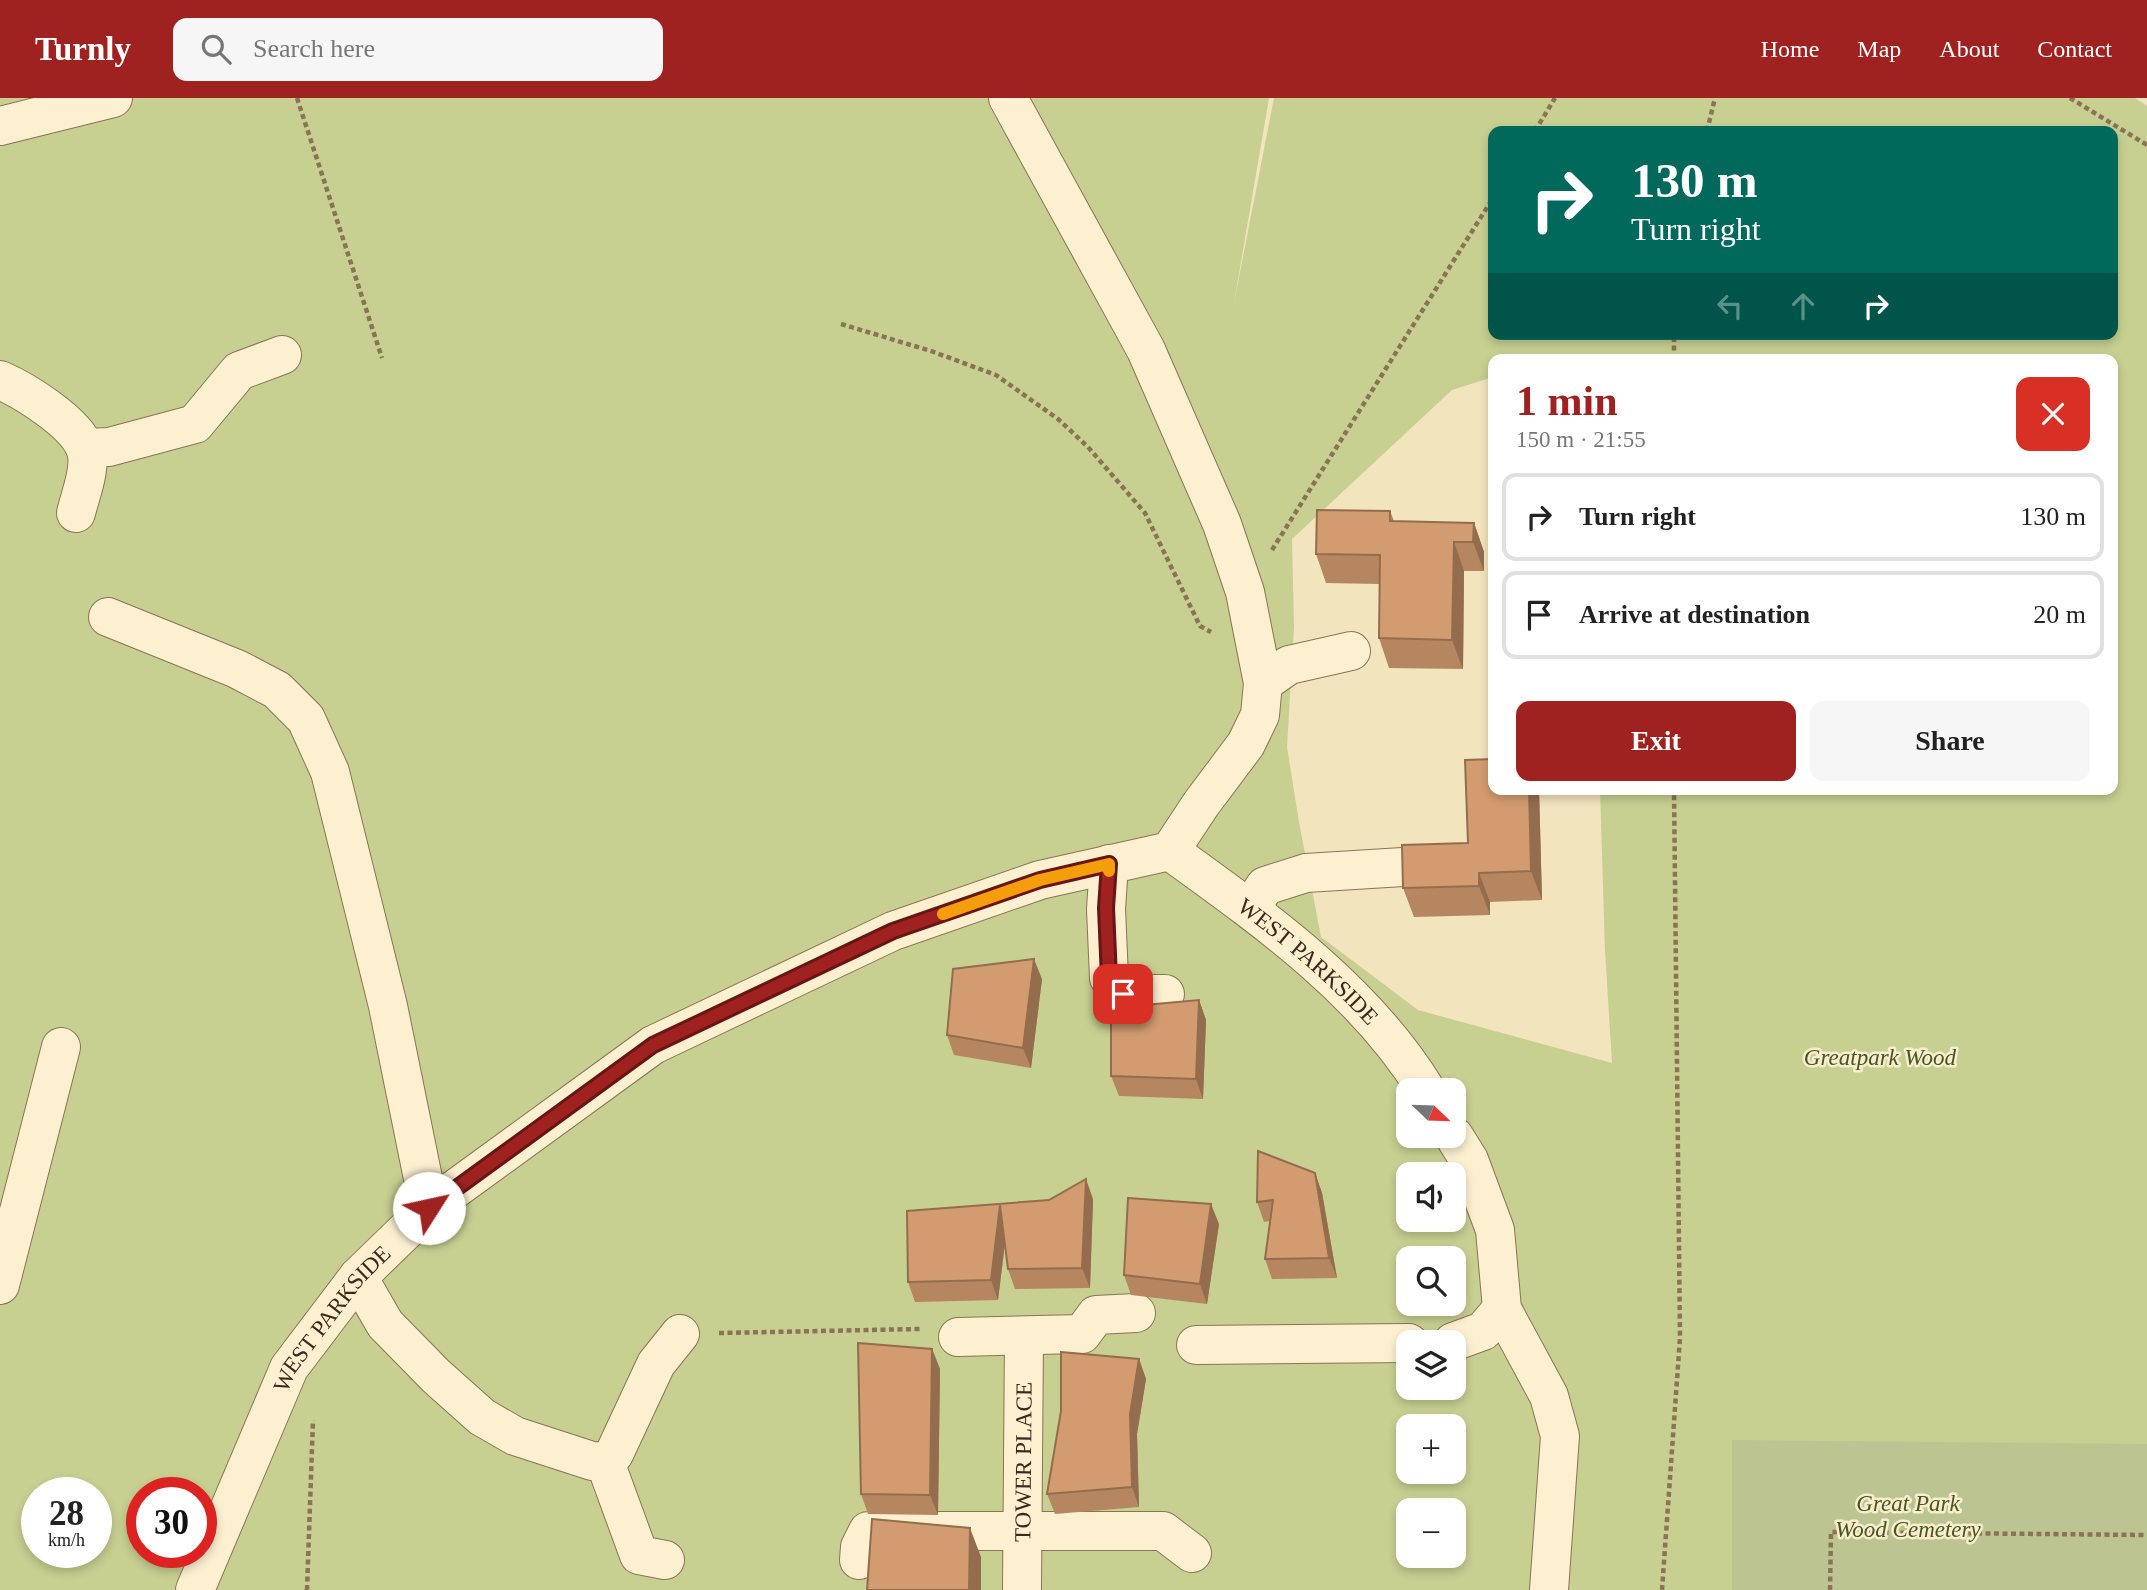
<!DOCTYPE html>
<meta charset="utf-8">
<style>
:root{--surface:#fff;--page:#f6f6f6;--text:#222;--muted:#767676;--line:#e0e0e0;--accent:#9f2220}
body{margin:0;font-family:Georgia,serif;background:var(--page);color:var(--text);height:100vh;display:flex;flex-direction:column;font-size:26px;white-space:nowrap}
*{box-sizing:border-box;margin:0}
p{font-size:23px;color:var(--muted)}
.icon{flex:none;width:38px;height:38px;fill:none;stroke:currentColor;stroke-width:2;stroke-linecap:round;stroke-linejoin:round}
.map{position:relative;flex:1;overflow:hidden}
.details{position:absolute;left:1488px;top:256px;width:630px;height:441px;display:flex;flex-direction:column;background:var(--surface);border-radius:14px;box-shadow:0 4px 10px #0003}
.details>*{flex:none}
.hud{position:absolute;left:1488px;top:28px;width:630px;height:214px;border-radius:14px;box-shadow:0 4px 10px #0003;background:#00695c;color:#fff;overflow:hidden}
.needle{width:46px;rotate:113deg}
.controls{position:absolute;left:1396px;top:980px;display:grid;gap:14px}
.controls a{display:grid;place-items:center;width:70px;height:70px;border-radius:14px;background:var(--surface);box-shadow:0 4px 10px #0003;font-size:35px}
.speed{position:absolute;left:21px;top:1379px;display:flex;gap:14px;font-size:35px;font-weight:700;text-align:center}
.speed>*{display:grid;place-content:center;width:91px;height:91px;border-radius:50%;background:var(--surface);box-shadow:0 4px 10px #0003;line-height:1}
.speed small{font-size:18px;font-weight:400}
.speed .limit{border:10px solid #d22;background:#fff;color:#111}
.pin{position:absolute;display:grid;place-items:center;width:60px;height:60px;color:#fff;margin:-30px;border-radius:14px;box-shadow:0 4px 10px #0006}
.me{position:absolute;width:77px;margin:-38px;rotate:55deg;stroke-linejoin:round;filter:drop-shadow(0 0 5px #0008)}
.turn{display:flex;align-items:center;gap:24px;height:147px;padding:0 28px;font-size:32px}
.turn .icon{width:91px;height:91px;stroke-width:2.5}
.turn b{display:block;font-size:49px;line-height:60px}
.lanes{display:flex;align-items:center;height:66px;padding:0 28px;background:#0003;justify-content:center;gap:35px;direction:ltr}
.lanes .off{opacity:.35}
.round{display:grid;place-items:center;flex:none;width:74px;height:74px;border-radius:14px;background:var(--page)}
.headline{display:flex;align-items:center;justify-content:space-between;height:119px;padding:0 28px}
h1{font-size:42px;font-weight:700;line-height:52px;color:var(--accent)}
.cta{display:flex;gap:14px;margin-top:auto;padding:14px 28px}
.cta a{flex:1;height:80px;border-radius:14px;background:var(--accent);color:#fff;font-size:28px;font-weight:700;line-height:80px;text-align:center}
.cta a+a{background:var(--page);color:var(--text)}
ul{padding:0;list-style:none}
li{display:flex;align-items:center;gap:21px;height:88px;margin:0 14px 10px;padding:0 14px;border:4px solid var(--line);border-radius:14px}
li div{flex:1}
li b{display:block;font-size:26px}
li em{font-style:normal}
header{display:flex;align-items:center;gap:42px;box-sizing:border-box;height:98px;padding:0 35px;background:var(--accent);color:#fff}
header strong{font-size:33px}
nav{display:flex;gap:38px;margin-inline-start:auto;font-size:24px}
.search{width:490px;height:63px;background:var(--page);display:flex;align-items:center;gap:18px;box-sizing:border-box;padding:0 24px;border-radius:14px;color:var(--muted);font-size:26px}
.map>svg:first-child{display:block}
.green{fill:#c7d091;fill-rule:evenodd}
.cemetery{fill:#bcc491}
.lines{fill:none;stroke-linecap:round;stroke-linejoin:round}
.minor-casing{stroke:#8b7355;stroke-width:40}
.path{stroke:#8b7355;stroke-width:4.5;stroke-dasharray:5 3.5;stroke-linecap:butt}
.minor{stroke:#fcf0d1;stroke-width:38}
.wall{fill:#b58660}
.shaded-wall{fill:#946d4e}
.building{fill:#d39c70;stroke:#946d4e;stroke-width:2}
.route-casing{stroke:#671615;stroke-width:18}
.route{stroke:#9f2220;stroke-width:12}
.slow{stroke:#f59e0b;stroke-width:12}
.labels{text-anchor:middle;dominant-baseline:central;stroke-width:5;stroke-linejoin:round;paint-order:stroke}
.street-label{font-size:23px;fill:#392a1b;stroke:#f8edce}
.park-label{font-size:23px;font-style:italic;fill:#485720;stroke:#f8edce}
</style>
<header>
<strong>Turnly</strong>
<div class="search"><svg class="icon" aria-label="search" viewBox="0 0 24 24"><circle cx="10" cy="10" r="6"/><path d="M15 15l6 6"/></svg>Search here</div>
<nav><a>Home</a><a>Map</a><a>About</a><a>Contact</a></nav>
</header>
<div class="map">
<svg width="2147" height="1492" viewBox="0 0 2147 1492">
<rect width="100%" height="100%" fill="#f2e4bd"/>
<path class="green" d="M 0,0 L 1269,0 L 1234,205 L 1274,0 L 2135,0 L 2147,8 L 2147,1492 L 0,1492 ZM 1493,33 L 2112,33 L 2112,236 L 1493,236 ZM 1555,259 L 2112,261 L 2112,691 L 1600,691 L 1605,853 L 1612,965 L 1418,912 L 1321,839 L 1299,724 L 1287,649 L 1294,529 L 1292,441 L 1452,292 L 1493,279 L 1493,261 ZM 1409,992 L 1454,992 L 1454,1038 L 1409,1038 ZM 1409,1076 L 1454,1076 L 1454,1122 L 1409,1122 ZM 1409,1160 L 1454,1160 L 1454,1206 L 1409,1206 ZM 1409,1244 L 1454,1244 L 1454,1290 L 1409,1290 ZM 1409,1328 L 1454,1328 L 1454,1374 L 1409,1374 ZM 37,1395 L 96,1395 L 96,1454 L 37,1454 ZM 142,1395 L 201,1395 L 201,1454 L 142,1454 ZM 1409,1412 L 1454,1412 L 1454,1458 L 1409,1458 Z"/>
<path class="cemetery" d="M 1732,1342 L 2147,1346 L 2147,1492 L 1732,1492 Z"/>
<g class="lines">
<defs>
<g id="minor">
<path d="M 0,28 L 113,0"/>
<path d="M 0,282 C 25,293 75,324 85,350 C 93,368 80,397 76,415"/>
<path d="M 86,350 L 109,349 L 195,326 L 239,273 L 282,257"/>
<path d="M 108,519 L 237,571 L 277,592 L 306,621 L 330,674 L 388,908 L 429,1110"/>
<path d="M 1263,585 L 1289,567 L 1351,553"/>
<path id="s1" d="M 1170,753 C 1264,821 1365,892 1426,992"/>
<path d="M 1109,766 L 1106,811 L 1109,880 L 1123,896 L 1165,896"/>
<path d="M 1250,811 L 1265,788 L 1306,775 L 1419,768"/>
<path d="M 1454,1038 L 1469,1062 L 1495,1132 L 1502,1211 L 1549,1298 L 1560,1338 L 1549,1492"/>
<path d="M 358,1179 L 385,1226 L 436,1278 L 482,1319 L 515,1338 L 592,1363 L 605,1364 L 614,1356 L 656,1266 L 680,1236"/>
<path d="M 0,1187 L 61,949"/>
<path d="M 958,1239 L 1082,1236 L 1096,1217 L 1136,1215"/>
<path d="M 1453,1244 L 1483,1233 L 1502,1211"/>
<path d="M 1196,1247 L 1409,1245"/>
<path d="M 605,1364 L 639,1457 L 665,1462"/>
<path d="M 859,1462 L 860,1449 L 868,1433 L 1163,1433 L 1192,1455"/>
<path id="s2" d="M 195,1492 L 289,1270 L 358,1179 L 429,1110 L 653,947 L 893,833 L 1040,782 L 1170,753 L 1201,706 L 1246,646 L 1260,617 L 1263,585 L 1245,494 L 1222,426 L 1146,252 L 1008,0"/>
<path id="s3" d="M 1022,1492 L 1024,1238"/>
</g>
</defs>
<use href="#minor" class="minor-casing"/>
<g class="path">
<path d="M 297,0 L 382,260"/>
<path d="M 2070,0 L 2147,47"/>
<path d="M 1535,33 L 1555,0"/>
<path d="M 1707,33 L 1715,0"/>
<path d="M 841,226 L 931,253 L 996,277 L 1058,321 L 1088,349 L 1145,415 L 1200,528 L 1211,534"/>
<path d="M 1674,261 L 1674,236"/>
<path d="M 1272,452 L 1493,100"/>
<path d="M 719,1235 L 920,1231"/>
<path d="M 307,1492 L 313,1322"/>
<path d="M 1662,1492 L 1680,1240 L 1674,691"/>
<path d="M 1830,1492 L 1831,1434 L 2147,1437"/>
</g>
<use href="#minor" class="minor"/>
</g>
<g class="wall">
<path d="M 1390,413 L 1394,423 L 1474,425 L 1484,454 L 1484,473 L 1464,473 L 1463,571 L 1389,570 L 1379,540 L 1380,486 L 1326,485 L 1316,456 Z"/>
<path d="M 1539,691 L 1542,802 L 1490,804 L 1490,817 L 1414,819 L 1403,790 L 1468,745 Z"/>
<path d="M 1042,881 L 1031,970 L 954,957 L 947,937 Z"/>
<path d="M 1199,902 L 1206,922 L 1203,1001 L 1119,998 L 1111,978 Z"/>
<path d="M 1315,1075 L 1322,1095 L 1337,1180 L 1272,1181 L 1265,1161 L 1270,1123 L 1264,1124 L 1257,1104 Z"/>
<path d="M 1093,1101 L 1090,1190 L 1015,1191 L 1008,1171 L 1005,1146 L 998,1202 L 915,1204 L 908,1184 Z"/>
<path d="M 1219,1126 L 1207,1206 L 1131,1197 L 1124,1177 Z"/>
<path d="M 932,1251 L 940,1271 L 938,1417 L 868,1416 L 861,1396 Z"/>
<path d="M 1139,1261 L 1146,1281 L 1137,1336 L 1139,1409 L 1055,1416 L 1047,1396 L 1061,1313 Z"/>
</g>
<g class="shaded-wall">
<path d="M 1474,425 L 1484,454 L 1484,473 L 1473,444 Z"/>
<path d="M 1454,444 L 1464,473 L 1463,571 L 1452,542 Z"/>
<path d="M 1529,691 L 1539,691 L 1542,802 L 1531,773 Z"/>
<path d="M 1479,775 L 1490,804 L 1490,817 L 1479,788 Z"/>
<path d="M 1034,861 L 1042,881 L 1031,970 L 1023,950 Z"/>
<path d="M 1199,902 L 1206,922 L 1203,1001 L 1196,981 Z"/>
<path d="M 1315,1075 L 1322,1095 L 1337,1180 L 1329,1160 Z"/>
<path d="M 1086,1081 L 1093,1101 L 1090,1190 L 1082,1170 Z"/>
<path d="M 1211,1106 L 1219,1126 L 1207,1206 L 1200,1186 Z"/>
<path d="M 1000,1107 L 1007,1127 L 998,1202 L 991,1182 Z"/>
<path d="M 932,1251 L 940,1271 L 938,1417 L 930,1397 Z"/>
<path d="M 1139,1261 L 1146,1281 L 1137,1336 L 1139,1409 L 1132,1389 L 1130,1316 Z"/>
<path d="M 970,1430 L 981,1459 L 981,1492 L 969,1492 Z"/>
</g>
<g class="building">
<path d="M 1317,412 L 1390,413 L 1390,423 L 1474,425 L 1473,444 L 1454,444 L 1452,542 L 1379,540 L 1380,457 L 1316,456 Z"/>
<path d="M 1493,661 L 1493,691 L 1529,691 L 1531,773 L 1479,775 L 1479,788 L 1403,790 L 1402,747 L 1468,745 L 1465,662 Z"/>
<path d="M 1034,861 L 1023,950 L 947,937 L 953,871 Z"/>
<path d="M 1199,902 L 1196,981 L 1111,978 L 1111,910 Z"/>
<path d="M 1258,1053 L 1315,1075 L 1329,1160 L 1265,1161 L 1273,1102 L 1257,1104 Z"/>
<path d="M 1086,1081 L 1082,1170 L 1008,1171 L 1000,1107 L 991,1182 L 908,1184 L 907,1113 L 1049,1102 Z"/>
<path d="M 1128,1100 L 1211,1106 L 1200,1186 L 1124,1177 Z"/>
<path d="M 858,1245 L 932,1251 L 930,1397 L 861,1396 Z"/>
<path d="M 1061,1254 L 1139,1261 L 1130,1316 L 1132,1389 L 1047,1396 L 1061,1313 Z"/>
<path d="M 872,1421 L 970,1430 L 969,1492 L 867,1492 Z"/>
</g>
<g class="lines">
<defs>
<path id="route" d="M 429,1110 L 653,947 L 893,833 L 1040,782 L 1109,766 L 1106,810 L 1109,880 L 1123,896"/>
</defs>
<use href="#route" class="route-casing"/>
<use href="#route" class="route"/>
<path class="slow" d="M 943,816 L 1040,782 L 1109,766 L 1109,773"/>
</g>
<g class="labels">
<g class="street-label">
<text stroke="none"><textPath href="#s1" startOffset="177">WEST PARKSIDE</textPath></text>
<text stroke="none"><textPath href="#s2" startOffset="306">WEST PARKSIDE</textPath></text>
<text stroke="none"><textPath href="#s3" startOffset="128">TOWER PLACE</textPath></text>
</g>
<g class="park-label">
<text x="1880" y="959">Greatpark Wood</text>
<text x="1908" y="1405">Great Park<tspan x="1908" dy="26">Wood Cemetery</tspan></text>
</g>
</g>
</svg>
<div class="controls">
<a><svg class="needle" viewBox="-14 -14 28 28"><path d="M0-13l5 13h-10z" fill="#e53935"/><path d="M0 13l5-13h-10z" fill="#767676"/></svg></a>
<a><svg class="icon" aria-label="sound" viewBox="0 0 24 24"><path d="M4 9h4l5-4v14l-5-4H4zM17 9q2 3 0 6"/></svg></a>
<a><svg class="icon" aria-label="search" viewBox="0 0 24 24"><circle cx="10" cy="10" r="6"/><path d="M15 15l6 6"/></svg></a>
<a><svg class="icon" aria-label="layers" viewBox="0 0 24 24"><path d="M12 4l9 5-9 5-9-5zM3 14l9 5 9-5"/></svg></a>
<a>+</a>
<a>−</a>
</div>
<div class="speed"><div>28<small>km/h</small></div><div class="limit">30</div></div>
<div class="pin" style="left:1123px;top:896px;background:#d93025"><svg class="icon" aria-label="arrive" viewBox="0 0 24 24"><path d="M6 21V4h12l-3 4 3 4H6"/></svg></div>
<svg class="me" style="left:429px;top:1110px" viewBox="-20 -20 40 40"><circle r="19" fill="#fff"/><path d="M0-13L10 11 0 6-10 11z" fill="#9f2220"/></svg>
<div class="hud">
<div class="turn"><svg class="icon" aria-label="right" viewBox="0 0 24 24"><path d="M7 20v-9h11M14 6l5 5-5 5"/></svg><div><b>130 m</b>Turn right</div></div>
<div class="lanes"><svg class="icon off" aria-label="left" viewBox="0 0 24 24"><path d="M17 20v-9H6M10 6l-5 5 5 5"/></svg><svg class="icon off" aria-label="ahead" viewBox="0 0 24 24"><path d="M12 20V5M6 11l6-6 6 6"/></svg><svg class="icon" aria-label="right" viewBox="0 0 24 24"><path d="M7 20v-9h11M14 6l5 5-5 5"/></svg></div>
</div>
<section class="details">
<div class="headline"><div><h1>1 min</h1><p>150 m · 21:55</p></div><a class="round" style="background:#d93025;color:#fff"><svg class="icon" aria-label="close" viewBox="0 0 24 24"><path d="M6 6l12 12M18 6L6 18"/></svg></a></div>
<ul>
<li><svg class="icon" aria-label="right" viewBox="0 0 24 24"><path d="M7 20v-9h11M14 6l5 5-5 5"/></svg><div><b>Turn right</b></div><em>130 m</em></li>
<li><svg class="icon" aria-label="arrive" viewBox="0 0 24 24"><path d="M6 21V4h12l-3 4 3 4H6"/></svg><div><b>Arrive at destination</b></div><em>20 m</em></li>
</ul>
<div class="cta"><a>Exit</a><a>Share</a></div>
</section>
</div>
